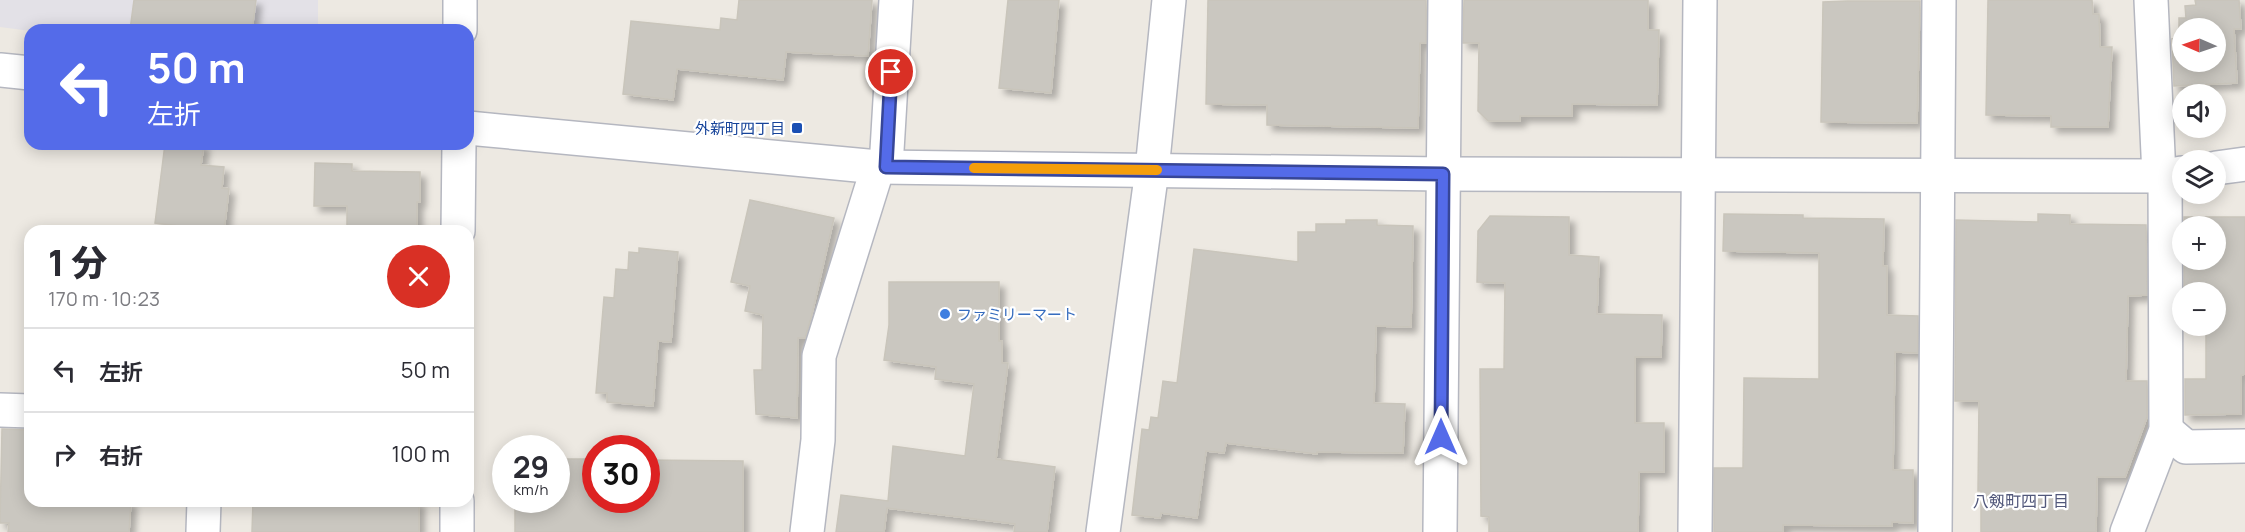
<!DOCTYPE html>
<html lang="ja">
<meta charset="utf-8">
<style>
:root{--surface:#fff;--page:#f7f7f7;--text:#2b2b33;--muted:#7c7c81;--line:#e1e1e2}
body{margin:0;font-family:Manrope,"Noto Sans JP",sans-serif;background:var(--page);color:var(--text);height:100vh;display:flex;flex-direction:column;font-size:22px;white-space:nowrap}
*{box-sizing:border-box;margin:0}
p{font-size:20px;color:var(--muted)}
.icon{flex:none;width:33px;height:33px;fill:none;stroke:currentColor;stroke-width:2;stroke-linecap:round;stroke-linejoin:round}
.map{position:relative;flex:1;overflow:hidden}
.sheet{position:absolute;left:24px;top:225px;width:450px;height:282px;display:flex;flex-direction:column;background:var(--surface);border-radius:18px;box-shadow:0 3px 15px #0003}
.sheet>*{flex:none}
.hud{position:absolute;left:24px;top:24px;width:450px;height:126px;border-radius:18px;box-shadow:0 3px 15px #0003;background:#546be9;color:#fff;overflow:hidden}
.needle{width:39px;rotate:272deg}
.controls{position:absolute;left:2172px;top:18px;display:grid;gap:12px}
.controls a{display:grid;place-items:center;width:54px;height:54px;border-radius:50%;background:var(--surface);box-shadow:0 3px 15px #0003;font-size:30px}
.speed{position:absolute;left:492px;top:435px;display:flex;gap:12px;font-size:30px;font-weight:700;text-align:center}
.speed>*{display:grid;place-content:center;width:78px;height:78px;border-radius:50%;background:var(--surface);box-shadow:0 3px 15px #0003;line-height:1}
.speed small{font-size:15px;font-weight:400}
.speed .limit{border:9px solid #d22;background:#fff;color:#111}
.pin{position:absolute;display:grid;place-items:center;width:51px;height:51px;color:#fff;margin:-26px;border:3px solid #fff;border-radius:50%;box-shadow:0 2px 6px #0007}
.me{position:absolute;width:66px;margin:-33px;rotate:0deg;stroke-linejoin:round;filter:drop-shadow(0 0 4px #0008)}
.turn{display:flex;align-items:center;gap:21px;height:126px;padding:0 24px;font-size:27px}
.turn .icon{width:78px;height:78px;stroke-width:2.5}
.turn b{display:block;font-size:42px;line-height:51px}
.round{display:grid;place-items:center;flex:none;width:63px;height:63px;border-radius:32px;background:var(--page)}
.headline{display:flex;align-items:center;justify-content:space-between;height:102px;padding:0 24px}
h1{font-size:36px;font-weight:800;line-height:45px}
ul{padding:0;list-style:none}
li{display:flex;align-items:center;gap:18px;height:84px;padding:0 24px;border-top:2px solid var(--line)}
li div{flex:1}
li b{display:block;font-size:22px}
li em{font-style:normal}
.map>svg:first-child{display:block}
.industrial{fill:#e3e1e7}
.building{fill:#cac7c0;stroke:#c9c5bb;stroke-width:1.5;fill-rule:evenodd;filter:url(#shadow)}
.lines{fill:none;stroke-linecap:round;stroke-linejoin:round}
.minor-casing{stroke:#b5b7c0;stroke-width:36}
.tertiary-casing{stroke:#b5b7c0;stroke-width:36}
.minor{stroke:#fff;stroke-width:33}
.tertiary{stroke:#fff;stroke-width:33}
.route-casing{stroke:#374697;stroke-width:15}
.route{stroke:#546be9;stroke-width:10}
.slow{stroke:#f59e0b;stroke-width:10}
.transit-dot{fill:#1a4fb4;stroke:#fff;stroke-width:2}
.shop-dot{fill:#3f7fe0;stroke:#fff;stroke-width:2}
.labels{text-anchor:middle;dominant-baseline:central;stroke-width:4.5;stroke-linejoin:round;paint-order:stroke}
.transit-label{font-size:15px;fill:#164399;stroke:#fff;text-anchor:end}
.shop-label{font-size:15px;fill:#366cbe;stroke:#fff;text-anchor:start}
.neighbourhood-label{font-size:16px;fill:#52587b;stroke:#fff}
</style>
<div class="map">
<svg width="2245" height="532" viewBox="0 0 2245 532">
<defs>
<filter id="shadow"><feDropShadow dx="5.5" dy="5.5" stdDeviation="3" flood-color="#0004"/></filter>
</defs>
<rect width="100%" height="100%" fill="#ede9e2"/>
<path class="industrial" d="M 0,0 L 318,0 L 318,30 L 30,31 L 0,27 Z"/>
<g class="building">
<path d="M 134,0 L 256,0 L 252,30 L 130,30 Z"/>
<path d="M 739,0 L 872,0 L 868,56 L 786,52 L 783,80 L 677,69 L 673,100 L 623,94 L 631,21 L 720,30 L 721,18 L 737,20 Z"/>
<path d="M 1008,0 L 1059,0 L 1051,93 L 999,88 Z"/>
<path d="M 1208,0 L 1426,0 L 1426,43 L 1420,43 L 1418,128 L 1267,125 L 1267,105 L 1206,104 Z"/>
<path d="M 1464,0 L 1648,0 L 1648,30 L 1659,30 L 1657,105 L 1572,104 L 1572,116 L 1520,116 L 1520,121 L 1488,121 L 1478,111 L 1479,43 L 1463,43 Z"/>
<path d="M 1988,0 L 2092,0 L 2093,14 L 2099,14 L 2100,47 L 2112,47 L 2108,127 L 2051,127 L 2051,116 L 1986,115 Z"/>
<path d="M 2195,0 L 2239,0 L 2241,29 L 2234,29 L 2237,83 L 2174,86 L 2172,39 L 2179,38 L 2179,18 L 2186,18 L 2185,6 L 2196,5 ZM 2182,28 L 2216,28 L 2216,62 L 2182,62 Z"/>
<path d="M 1847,1 L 1920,1 L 1917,123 L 1821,122 L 1823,2 Z"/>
<path d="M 165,144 L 204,144 L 201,165 L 224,167 L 222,188 L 229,189 L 224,231 L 155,223 Z"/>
<path d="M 315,163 L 352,164 L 352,171 L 420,172 L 420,202 L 417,202 L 417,231 L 347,231 L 347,206 L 314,206 Z"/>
<path d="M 750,200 L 834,218 L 811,318 L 805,338 L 798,338 L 797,418 L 756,414 L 754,370 L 762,370 L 763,315 L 745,311 L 750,286 L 731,282 Z"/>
<path d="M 1724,214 L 1803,215 L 1803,218 L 1884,219 L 1883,266 L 1887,266 L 1887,315 L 1918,316 L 1918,353 L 1895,352 L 1893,470 L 1913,470 L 1913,523 L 1892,522 L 1892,526 L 1783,525 L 1783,532 L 1714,532 L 1714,468 L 1743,468 L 1744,378 L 1819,379 L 1819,253 L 1723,251 Z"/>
<path d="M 2038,214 L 2070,215 L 2070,224 L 2146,225 L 2147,295 L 2128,296 L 2126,381 L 2147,381 L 2147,417 L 2125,477 L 2097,477 L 2096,532 L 1981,532 L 1981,491 L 1978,491 L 1979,401 L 1955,401 L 1956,220 L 2038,222 Z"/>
<path d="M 1490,216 L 1569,217 L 1569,255 L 1599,257 L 1597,314 L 1662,315 L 1661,357 L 1635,357 L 1635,423 L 1664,423 L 1664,472 L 1639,472 L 1638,532 L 1489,532 L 1489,517 L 1481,516 L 1480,369 L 1504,369 L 1505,283 L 1477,282 L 1478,231 Z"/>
<path d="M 2184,217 L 2245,217 L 2245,374 L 2241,375 L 2241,414 L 2185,415 L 2185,379 L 2206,379 L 2206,326 L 2216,326 L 2216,292 L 2184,292 L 2184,260 L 2216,260 L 2216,226 L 2184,226 Z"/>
<path d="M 1346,220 L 1377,220 L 1377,225 L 1413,226 L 1411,327 L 1376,326 L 1374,403 L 1405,404 L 1403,453 L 1317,452 L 1317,454 L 1226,443 L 1224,453 L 1206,451 L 1197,518 L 1161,513 L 1160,518 L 1132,515 L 1142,429 L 1149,430 L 1151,417 L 1158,418 L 1163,381 L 1177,383 L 1194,249 L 1298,262 L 1298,232 L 1316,232 L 1316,224 L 1346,224 Z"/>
<path d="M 639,248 L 678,252 L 671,342 L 658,341 L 653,406 L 607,402 L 607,393 L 596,393 L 604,297 L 614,298 L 616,269 L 628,270 L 629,252 L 639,253 Z"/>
<path d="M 889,282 L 999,282 L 999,341 L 1002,341 L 1002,363 L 1008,363 L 996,459 L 1055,467 L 1047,532 L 1014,532 L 1015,524 L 887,508 L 884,532 L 836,532 L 841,495 L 888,501 L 893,446 L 965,456 L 974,384 L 935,379 L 936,367 L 884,360 L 889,325 Z"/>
<path d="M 2,429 L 30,430 L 30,501 L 131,501 L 129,532 L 8,532 L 9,523 L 0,523 Z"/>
<path d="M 556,459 L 596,459 L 596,500 L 646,500 L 646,460 L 743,461 L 743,532 L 515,532 L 515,500 L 556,500 Z"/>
<path d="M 253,501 L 419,501 L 419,532 L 252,532 Z"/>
</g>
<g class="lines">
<defs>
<g id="minor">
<path d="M 2151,0 L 2159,176"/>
<path d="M 886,167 L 896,0"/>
<path d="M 0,410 L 30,411"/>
<path d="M 2166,430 L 2186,447 L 2245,446"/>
<path d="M 203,532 L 204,501"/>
<path d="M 807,532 L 818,440 L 819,356 L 878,167"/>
<path d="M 1103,532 L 1152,170 L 1169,0"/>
<path d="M 1440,532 L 1445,0"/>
<path d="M 1695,532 L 1700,0"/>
<path d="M 1935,532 L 1939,0"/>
<path d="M 2127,532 L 2166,430 L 2165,176"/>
</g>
<g id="tertiary">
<path d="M 460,30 L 460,0"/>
<path d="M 0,70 L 30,73"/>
<path d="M 468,128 L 878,167 L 1443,174 L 2165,176 L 2182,173"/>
<path d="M 2216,168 L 2245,164"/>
<path d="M 458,231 L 459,144"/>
<path d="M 457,532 L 457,501"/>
</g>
</defs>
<use href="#minor" class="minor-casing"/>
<use href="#tertiary" class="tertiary-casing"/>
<use href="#minor" class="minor"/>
<use href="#tertiary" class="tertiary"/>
</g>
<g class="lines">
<defs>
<path id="route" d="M 891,72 L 886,167 L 1443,174 L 1441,437"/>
</defs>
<use href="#route" class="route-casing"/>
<use href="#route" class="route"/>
<path class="slow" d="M 974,168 L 1157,170"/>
</g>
<rect class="transit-dot" x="791" y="122" width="12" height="12" rx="3"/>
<circle class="shop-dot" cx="945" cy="314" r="6"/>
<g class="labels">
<g class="transit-label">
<text x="785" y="128">外新町四丁目</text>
</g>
<g class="shop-label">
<text x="957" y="314">ファミリーマート</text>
</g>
<g class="neighbourhood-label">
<text x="2021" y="501">八剱町四丁目</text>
</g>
</g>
</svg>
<div class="controls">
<a><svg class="needle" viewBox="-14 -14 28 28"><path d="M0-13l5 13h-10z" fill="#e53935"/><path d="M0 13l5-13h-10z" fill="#7c7c81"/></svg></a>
<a><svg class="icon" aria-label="sound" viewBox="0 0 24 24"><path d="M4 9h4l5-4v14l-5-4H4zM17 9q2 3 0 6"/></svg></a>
<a><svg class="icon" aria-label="layers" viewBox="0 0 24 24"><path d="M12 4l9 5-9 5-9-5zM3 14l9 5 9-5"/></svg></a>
<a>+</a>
<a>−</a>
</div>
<div class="speed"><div>29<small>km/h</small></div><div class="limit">30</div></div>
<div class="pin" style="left:891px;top:72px;background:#d93025"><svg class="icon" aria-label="arrive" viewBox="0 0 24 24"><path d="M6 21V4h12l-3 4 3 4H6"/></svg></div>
<svg class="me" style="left:1441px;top:437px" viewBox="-20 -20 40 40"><path d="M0-17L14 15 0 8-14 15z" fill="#546be9" stroke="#fff" stroke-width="4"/></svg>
<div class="hud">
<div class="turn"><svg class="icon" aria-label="left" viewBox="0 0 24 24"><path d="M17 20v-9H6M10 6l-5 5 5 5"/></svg><div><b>50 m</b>左折</div></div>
</div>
<section class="sheet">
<div class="headline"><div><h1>1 分</h1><p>170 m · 10:23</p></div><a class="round" style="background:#d93025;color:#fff"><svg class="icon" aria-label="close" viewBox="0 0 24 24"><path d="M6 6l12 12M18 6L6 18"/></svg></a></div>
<ul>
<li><svg class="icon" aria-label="left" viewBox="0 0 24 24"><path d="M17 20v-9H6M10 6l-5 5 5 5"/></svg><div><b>左折</b></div><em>50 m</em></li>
<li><svg class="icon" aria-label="right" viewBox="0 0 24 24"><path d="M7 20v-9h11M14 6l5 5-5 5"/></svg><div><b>右折</b></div><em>100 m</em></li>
</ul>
</section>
</div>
